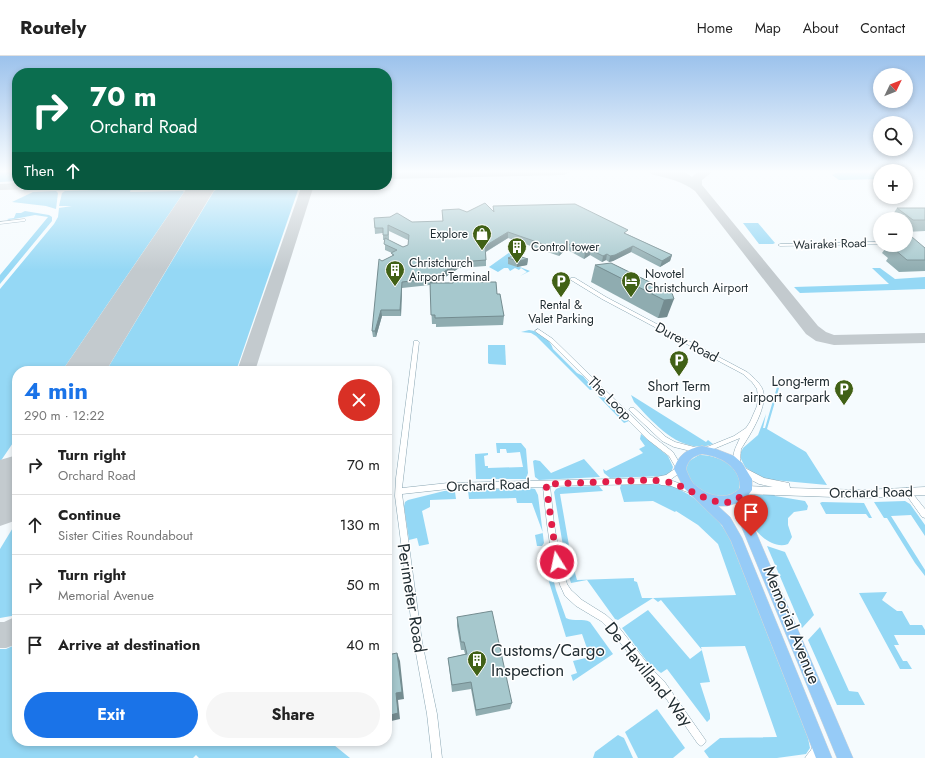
<!DOCTYPE html>
<meta charset="utf-8">
<style>
:root{--surface:#fff;--page:#f6f6f6;--text:#222;--muted:#767676;--line:#e0e0e0;--accent:#1a73e8}
body{margin:0;font-family:Jost,sans-serif;background:var(--page);color:var(--text);height:100vh;display:flex;flex-direction:column;font-size:15px;white-space:nowrap}
*{box-sizing:border-box;margin:0}
p{font-size:13px;color:var(--muted)}
.icon{flex:none;width:22px;height:22px;fill:none;stroke:currentColor;stroke-width:2;stroke-linecap:round;stroke-linejoin:round}
.map{position:relative;flex:1;overflow:hidden}
.drawer{position:absolute;left:12px;top:310px;width:380px;height:380px;display:flex;flex-direction:column;background:var(--surface);border-radius:16px;box-shadow:0 2px 6px #0003}
.drawer>*{flex:none}
.guide{position:absolute;left:12px;top:12px;width:380px;height:122px;border-radius:16px;box-shadow:0 2px 6px #0003;background:#0b6e4f;color:#fff;overflow:hidden}
.needle{width:26px;rotate:47deg}
.tools{position:absolute;left:873px;top:12px;display:grid;gap:8px}
.tools a{display:grid;place-items:center;width:40px;height:40px;border-radius:50%;background:var(--surface);box-shadow:0 2px 6px #0003;font-size:20px}
.pin{position:absolute;display:grid;place-items:center;width:34px;height:34px;color:#fff;margin:-41px -17px;border-radius:50% 50% 50% 0;rotate:-45deg;box-shadow:0 0 4px #0007}
.pin .icon{rotate:45deg}
.me{position:absolute;width:44px;margin:-22px;rotate:350deg;stroke-linejoin:round;filter:drop-shadow(0 0 3px #0008)}
.turn{display:flex;align-items:center;gap:14px;height:84px;padding:0 12px;font-size:18px}
.turn .icon{width:52px;height:52px;stroke-width:2.5}
.turn b{display:block;font-size:28px;line-height:34px}
.then{display:flex;align-items:center;height:38px;padding:0 12px;background:#0003;gap:8px;font-size:15px}
.round{display:grid;place-items:center;flex:none;width:42px;height:42px;border-radius:21px;background:var(--page)}
.headline{display:flex;align-items:center;justify-content:space-between;height:68px;padding:0 12px}
h1{font-size:24px;font-weight:700;line-height:30px;color:var(--accent)}
.button{display:flex;gap:8px;margin-top:auto;padding:8px 12px}
.button a{flex:1;height:46px;border-radius:24px;background:var(--accent);color:#fff;font-size:16px;font-weight:700;line-height:46px;text-align:center}
.button a+a{background:var(--page);color:var(--text)}
ul{padding:0;list-style:none}
li{display:flex;align-items:center;gap:12px;height:60px;padding:0 12px;border-top:1px solid var(--line)}
li div{flex:1}
li b{display:block;font-size:15px}
li em{font-style:normal}
header{display:flex;align-items:center;gap:24px;box-sizing:border-box;height:56px;padding:0 20px;background:var(--surface);border-bottom:1px solid var(--line)}
header strong{font-size:19px}
nav{display:flex;gap:22px;margin-inline-start:auto;font-size:14px}
.map>svg:first-child{display:block}
.green{fill:#95d8f5}
.lines{fill:none;stroke-linecap:round;stroke-linejoin:round}
.taxiway{fill:#c3cace;fill-rule:evenodd}
.runway{fill:#c3cace;fill-rule:evenodd}
.minor-casing{stroke:#8aa6b3;stroke-width:1}
.tertiary-casing{stroke:#8aa6b3;stroke-width:1}
.primary-casing{stroke:#d3d5d6;stroke-width:1}
.minor{fill:#fff;fill-rule:evenodd}
.tertiary{fill:#fff;fill-rule:evenodd}
.primary{fill:#96cbf7;fill-rule:evenodd}
.wall{fill:#8facb0;fill-rule:evenodd}
.shaded-wall{fill:#748c90}
.building{fill:#a6c8cd;stroke:#748c90}
.route{stroke:#e11d48;stroke-width:7;stroke-dasharray:0 12.6}
.labels{text-anchor:middle;dominant-baseline:central;stroke-width:3;stroke-linejoin:round;paint-order:stroke}
.far-poi-label{font-size:12px;fill:#222e33;stroke:#fff;text-anchor:start}
.far-street-label{font-size:12px;fill:#222e33;stroke:#fff}
.street-label{font-size:14px;fill:#222e33;stroke:#fff}
.poi-label{font-size:14px;fill:#222e33;stroke:#fff;text-anchor:end}
.near-street-label{font-size:17px;fill:#222e33;stroke:#fff}
.near-poi-label{font-size:17px;fill:#222e33;stroke:#fff;text-anchor:start}
</style>
<header>
<strong>Routely</strong>
<nav><a>Home</a><a>Map</a><a>About</a><a>Contact</a></nav>
</header>
<div class="map">
<svg width="925" height="702" viewBox="0 0 925 702">
<rect width="100%" height="100%" fill="#f5fbfe"/>
<g class="green">
<path d="M 0,116 L 17,116 L 17,125 L 0,126 Z"/>
<path d="M 880,116 L 880,123 L 839,124 L 832,119 L 836,117 Z"/>
<path d="M 299,131 L 236,315 L 106,315 L 214,135 L 218,133 Z"/>
<path d="M 131,133 L 130,136 L 183,135 L 184,136 L 62,315 L 17,315 L 17,381 L 0,406 L 0,233 L 54,168 L 58,161 L 59,152 L 72,150 L 59,150 L 62,137 L 65,135 Z"/>
<path d="M 56,135 L 58,137 L 56,153 L 46,150 L 12,146 L 33,136 Z"/>
<path d="M 25,155 L 49,159 L 52,161 L 52,165 L 0,228 L 0,219 L 48,161 L 35,159 L 9,164 L 7,163 L 14,162 L 16,157 L 21,157 Z"/>
<path d="M 743,167 L 758,167 L 775,187 L 773,188 L 759,188 Z"/>
<path d="M 510,196 L 519,199 L 511,204 L 512,208 L 530,215 L 520,220 L 527,216 L 521,212 L 519,214 L 515,212 L 510,215 L 508,212 L 504,212 L 498,216 L 489,211 Z"/>
<path d="M 872,212 L 880,212 L 895,223 L 925,221 L 925,233 L 800,237 L 794,231 L 889,228 Z"/>
<path d="M 529,274 C 540,275 550,283 553,293 L 577,317 L 583,320 L 594,333 L 590,334 L 536,280 L 531,277 L 521,276 Z"/>
<path d="M 488,289 L 505,289 L 506,309 L 489,308 L 488,307 Z"/>
<path d="M 777,331 L 779,332 L 767,373 L 806,396 L 827,429 L 763,423 L 745,411 L 741,403 L 741,396 L 743,392 L 758,379 L 766,358 L 763,372 L 765,372 Z"/>
<path d="M 631,339 L 706,386 L 708,384 L 713,388 C 681,400 653,366 634,346 Z"/>
<path d="M 598,340 L 605,342 L 629,365 L 624,367 Z"/>
<path d="M 641,378 L 668,400 L 673,411 L 671,417 L 664,420 L 610,422 L 604,417 L 603,413 L 606,415 L 643,397 L 639,393 L 645,390 L 640,383 Z"/>
<path d="M 496,387 L 521,387 L 526,393 L 528,417 L 526,423 L 476,423 L 475,398 L 488,397 L 488,399 L 484,400 L 485,410 L 488,410 L 488,412 L 523,411 L 520,396 L 507,397 L 506,393 L 500,393 L 500,397 L 497,397 Z"/>
<path d="M 699,399 C 718,398 748,413 738,436 L 719,442 L 696,433 L 685,415 L 689,405 Z"/>
<path d="M 584,403 L 600,421 L 539,424 L 535,421 L 533,405 L 535,404 L 540,405 L 551,417 Z"/>
<path d="M 665,428 C 691,435 715,457 729,480 L 808,682 L 810,692 L 806,698 L 777,702 L 709,702 L 704,695 L 720,682 L 777,681 L 745,590 L 701,591 L 710,626 L 700,627 L 710,658 L 710,663 L 707,666 L 667,613 L 661,617 L 656,613 L 654,615 L 622,572 L 648,554 L 690,603 L 702,594 L 661,544 L 658,546 L 653,542 L 618,564 L 615,563 L 587,524 L 571,527 L 566,511 L 573,510 L 577,524 L 634,522 L 634,525 L 637,526 L 642,542 L 654,542 L 736,539 L 718,488 L 698,469 L 676,455 L 675,456 L 653,445 L 624,446 L 620,432 L 621,429 Z"/>
<path d="M 599,430 L 603,435 L 560,438 L 571,501 L 565,502 L 554,436 L 556,433 L 561,431 Z"/>
<path d="M 529,432 L 535,433 L 538,439 L 544,487 L 542,490 L 537,490 L 535,479 L 543,477 L 532,447 L 517,447 L 516,442 L 469,443 L 468,434 L 470,434 Z"/>
<path d="M 453,434 L 455,436 L 456,443 L 430,444 L 430,451 L 422,455 L 429,488 L 419,490 L 417,482 L 409,484 L 404,450 L 405,446 L 408,444 L 444,435 Z"/>
<path d="M 755,438 L 774,438 L 775,440 L 805,445 L 808,450 L 807,454 L 794,456 L 788,462 L 788,469 L 792,481 L 788,488 C 766,497 732,454 755,438 Z"/>
<path d="M 905,445 L 910,448 L 925,469 L 925,480 L 911,459 L 891,460 L 925,514 L 925,520 L 915,507 L 887,462 L 884,462 L 874,446 Z"/>
<path d="M 822,446 L 864,447 L 872,462 L 869,462 L 866,458 L 826,458 L 820,447 Z"/>
<path d="M 17,465 L 17,559 L 0,562 L 0,493 Z"/>
<path d="M 767,490 L 785,496 L 814,559 L 802,572 Z"/>
<path d="M 542,503 L 549,506 L 556,534 L 566,562 C 574,566 583,562 590,566 L 613,598 L 573,625 L 571,619 L 577,617 L 573,605 L 590,601 L 582,578 L 566,581 Z"/>
<path d="M 887,536 L 882,544 L 897,555 L 902,555 L 910,569 L 922,569 L 925,574 L 925,579 L 894,579 L 899,589 L 894,589 L 903,605 L 907,605 L 912,613 L 900,613 L 859,537 Z"/>
<path d="M 820,571 L 849,635 L 858,636 L 865,649 L 837,649 L 808,584 Z"/>
<path d="M 17,588 L 17,685 L 329,685 L 350,702 L 199,702 L 196,699 L 193,702 L 0,702 L 0,593 L 6,593 Z"/>
<path d="M 657,653 L 685,692 L 673,702 L 638,702 L 625,676 Z"/>
<path d="M 618,679 L 624,682 L 633,702 L 593,702 L 595,696 Z"/>
</g>
<g class="lines">
<g class="taxiway">
<path d="M 422,116 L 570,116 L 564,119 L 387,123 L 387,117 Z"/>
<path d="M 649,116 L 685,116 L 692,121 L 698,116 L 712,116 L 702,124 L 702,129 L 818,270 L 826,276 L 834,279 L 925,277 L 925,287 L 834,289 L 816,285 L 806,278 L 695,135 C 682,125 667,122 651,118 Z"/>
<path d="M 17,127 L 17,129 L 93,129 L 91,131 L 87,132 L 0,134 L 0,128 Z"/>
<path d="M 191,129 L 214,129 C 210,135 203,138 196,136 Z"/>
<path d="M 302,129 L 314,129 L 255,315 L 237,315 Z"/>
<path d="M 17,560 L 17,588 L 6,592 L 0,592 L 0,566 L 4,566 Z"/>
</g>
<g class="runway">
<path d="M 189,129 L 217,129 L 106,315 L 62,315 Z"/>
<path d="M 17,399 L 17,464 L 0,470 L 0,404 Z"/>
</g>
<defs>
<g id="minor">
<path d="M 24,163 L 25,163 L 25,165 L 0,168 L 0,166 Z"/>
<path d="M 880,186 L 880,188 L 780,190 L 778,189 L 780,188 Z"/>
<path d="M 571,222 L 575,222 L 606,241 L 747,316 C 753,321 758,325 762,332 C 770,348 750,379 741,393 C 740,399 741,406 739,411 L 737,412 L 735,411 C 731,399 735,393 740,382 L 704,397 L 702,395 L 699,397 L 674,391 L 662,385 L 629,354 L 630,352 L 634,352 L 666,381 L 675,386 L 702,393 L 734,380 L 746,372 L 750,366 L 757,350 L 758,341 L 757,333 L 752,326 L 743,318 L 602,243 L 571,224 Z"/>
<path d="M 538,273 L 553,283 L 651,379 L 673,396 L 683,413 L 682,415 L 670,424 L 692,432 L 693,434 L 692,436 L 690,437 L 671,430 L 661,429 L 658,427 L 651,428 L 550,430 L 554,468 L 560,502 L 567,528 L 571,534 L 582,544 L 606,559 L 617,569 L 651,612 L 664,625 L 704,682 L 706,685 L 704,688 L 701,690 L 698,688 L 658,631 L 645,618 L 611,575 L 601,565 L 576,550 L 565,540 L 560,529 L 552,502 L 547,468 L 543,431 L 448,433 L 402,438 L 422,586 L 437,658 L 442,702 L 432,702 L 427,658 L 414,586 L 395,440 L 396,422 L 414,285 L 418,285 L 419,286 L 402,432 L 448,427 L 651,422 L 666,419 L 676,412 L 669,400 L 647,383 L 549,285 L 536,276 L 535,275 Z"/>
<path d="M 907,432 L 909,433 L 925,453 L 925,462 L 922,461 L 905,437 L 904,435 L 905,433 Z"/>
<path d="M 817,685 L 820,687 L 822,690 L 820,697 L 817,702 L 805,702 L 807,699 L 811,694 L 814,687 Z"/>
</g>
<path id="tertiary" d="M 741,410 L 764,422 L 789,427 L 790,432 L 863,434 L 925,431 L 925,439 L 863,442 L 745,438 L 742,437 L 740,434 L 742,431 L 745,430 L 773,431 L 759,428 L 738,417 L 737,414 L 738,411 Z"/>
<path id="primary" d="M 702,390 L 716,393 L 734,400 L 742,407 L 750,420 L 752,423 L 752,434 L 749,438 L 748,452 L 752,467 L 853,702 L 837,702 L 740,467 L 736,452 L 737,447 L 727,450 L 718,450 L 730,461 L 742,482 L 832,702 L 816,702 L 731,485 L 722,469 L 684,432 L 674,413 C 679,398 687,393 702,390 ZM 702,398 C 720,400 741,411 740,432 C 727,446 706,440 693,427 C 690,423 688,418 686,413 C 688,404 693,400 702,398 Z"/>
</defs>
<use href="#minor" class="minor-casing"/>
<use href="#tertiary" class="tertiary-casing"/>
<use href="#primary" class="primary-casing"/>
<use href="#minor" class="minor"/>
<use href="#tertiary" class="tertiary"/>
<use href="#primary" class="primary"/>
</g>
<g class="wall">
<path d="M 493,150 L 627,178 L 672,199 L 670,205 L 660,211 L 631,196 L 613,205 L 609,206 L 606,204 L 602,206 L 590,199 L 584,203 L 566,193 L 559,200 L 508,182 L 486,196 L 486,210 L 459,212 L 436,227 L 480,226 L 497,238 L 504,260 L 503,269 L 436,271 L 436,268 L 432,268 L 430,229 L 402,232 L 401,260 L 382,260 L 376,281 L 373,281 L 372,275 L 382,205 L 392,200 L 392,197 L 385,194 L 385,184 L 383,184 L 383,177 L 375,178 L 374,162 L 412,166 L 443,166 L 442,154 L 467,156 L 493,154 ZM 389,175 L 408,184 L 408,189 L 403,191 L 389,184 Z"/>
<path d="M 897,152 L 925,152 L 925,175 L 906,176 L 906,163 L 890,163 Z"/>
<path d="M 906,181 L 925,192 L 925,215 L 899,216 L 886,205 L 888,202 L 882,197 L 888,189 L 906,189 Z"/>
<path d="M 508,202 L 528,203 L 527,209 L 517,211 L 508,208 Z"/>
<path d="M 595,209 L 672,237 L 667,261 L 658,262 L 591,226 Z"/>
<path d="M 457,561 L 512,647 L 510,653 L 476,660 L 471,633 L 452,636 L 448,602 L 465,598 L 464,594 L 461,594 L 457,570 Z"/>
</g>
<g class="shaded-wall">
<path d="M 508,176 L 508,182 L 485,196 L 485,190 Z"/>
<path d="M 567,187 L 566,193 L 559,200 L 560,194 Z"/>
<path d="M 633,190 L 631,196 L 613,205 L 609,206 L 610,200 Z"/>
<path d="M 591,194 L 590,199 L 584,203 L 585,197 Z"/>
<path d="M 607,198 L 606,204 L 602,206 L 603,200 Z"/>
<path d="M 672,199 L 670,205 L 660,211 L 662,205 Z"/>
<path d="M 528,203 L 527,209 L 517,211 L 517,205 Z"/>
<path d="M 459,206 L 459,212 L 430,231 L 430,225 Z"/>
<path d="M 402,226 L 402,232 L 401,260 L 400,254 Z"/>
<path d="M 674,243 L 667,261 L 658,262 L 664,244 Z"/>
<path d="M 381,254 L 382,260 L 376,281 L 375,275 Z"/>
<path d="M 397,597 L 400,605 L 404,643 L 398,644 L 400,663 L 387,666 L 387,660 L 396,637 Z"/>
</g>
<g class="building">
<path d="M 485,147 L 494,156 L 493,150 L 575,148 L 628,174 L 624,177 L 672,199 L 662,205 L 633,190 L 615,199 L 610,200 L 607,198 L 603,200 L 591,194 L 585,197 L 567,187 L 560,194 L 508,176 L 485,190 L 486,204 L 459,206 L 430,225 L 430,223 L 402,226 L 400,254 L 381,254 L 375,275 L 372,275 L 379,203 L 382,205 L 394,199 L 391,197 L 397,194 L 384,188 L 385,182 L 403,191 L 408,189 L 409,179 L 388,169 L 388,179 L 383,179 L 383,172 L 375,172 L 374,162 L 390,161 L 397,157 L 412,166 L 443,165 L 442,154 L 459,153 L 467,156 Z"/>
<path d="M 897,152 L 925,152 L 925,164 L 913,164 Z"/>
<path d="M 906,181 L 912,181 L 925,192 L 925,204 L 907,204 L 894,193 L 899,193 L 895,189 L 906,189 L 906,185 L 907,185 L 906,184 Z"/>
<path d="M 515,199 L 528,203 L 517,205 L 508,202 Z"/>
<path d="M 611,207 L 672,237 L 674,243 L 664,244 L 595,209 Z"/>
<path d="M 453,224 L 479,224 L 480,226 L 496,226 L 497,238 L 500,238 L 504,260 L 435,262 L 435,259 L 431,259 L 430,227 L 453,227 Z"/>
<path d="M 492,555 L 512,647 L 476,654 L 471,626 L 452,629 L 448,602 L 467,598 L 464,586 L 461,586 L 457,561 Z"/>
<path d="M 397,597 L 402,636 L 396,637 L 398,657 L 387,660 L 387,599 Z"/>
</g>
<linearGradient id="sky" x2="0" y2="1"><stop stop-color="#9cc2ec"/><stop offset="0.54" stop-color="#fafdff"/><stop offset="1" stop-color="#fafdff" stop-opacity="0"/></linearGradient>
<rect width="925" height="214" fill="url(#sky)"/>
<g class="lines">
<path class="route" d="M 557,506 L 546,428 L 651,424 C 658,425 666,425 672,427 C 693,433 724,460 743,438 L 742,452 L 751,480"/>
</g>
<defs>
<symbol id="shop-pin" viewBox="-11 -11 22 30"><path d="M0 17L-7.5 6A9.5 9.5 0 1 1 7.5 6Z" fill="#416116" stroke="#fff"/><path d="M-5-2.5h2.3a2.7 3.5 0 0 1 5.4 0H5L5.5 6h-11ZM-1.5-2.5h3a1.5 2.3 0 0 0-3 0Z" fill="#fff"/></symbol>
<symbol id="building-pin" viewBox="-11 -11 22 30"><path d="M0 17L-7.5 6A9.5 9.5 0 1 1 7.5 6Z" fill="#416116" stroke="#fff"/><path d="M-4-6H4V6H1V3H-1V6H-4ZM-2.5-4.3h1.7v1.8h-1.7ZM.8-4.3h1.7v1.8H.8ZM-2.5-1h1.7V.8h-1.7ZM.8-1h1.7V.8H.8Z" fill="#fff"/></symbol>
<symbol id="parking-pin" viewBox="-11 -11 22 30"><path d="M0 17L-7.5 6A9.5 9.5 0 1 1 7.5 6Z" fill="#416116" stroke="#fff"/><path d="M-3.5-5.5H1a3.5 3.5 0 0 1 0 7H-1V5.5H-3.5ZM-1-3.4V-.6H.8a1.4 1.4 0 0 0 0-2.8Z" fill="#fff"/></symbol>
<symbol id="hotel-pin" viewBox="-11 -11 22 30"><path d="M0 17L-7.5 6A9.5 9.5 0 1 1 7.5 6Z" fill="#416116" stroke="#fff"/><path d="M-6-4.5h1.5V1H6V5H4.5V3h-9V5H-6ZM-4 0a1.8 1.8 0 1 1 3.6 0ZM.5 0V-2.5h3Q6-2.5 6 0Z" fill="#fff"/></symbol>
</defs>
<g fill-rule="evenodd">
<use href="#shop-pin" x="471" y="167" width="22" height="30"/>
<use href="#building-pin" x="506" y="180" width="22" height="30"/>
<use href="#building-pin" x="384" y="203" width="22" height="30"/>
<use href="#parking-pin" x="550" y="214" width="22" height="30"/>
<use href="#hotel-pin" x="620" y="214" width="22" height="30"/>
<use href="#parking-pin" x="668" y="293" width="22" height="30"/>
<use href="#parking-pin" x="833" y="322" width="22" height="30"/>
<use href="#building-pin" x="466" y="593" width="22" height="30"/>
</g>
<g class="labels">
<g class="far-poi-label">
<text x="468" y="178" text-anchor="end">Explore</text>
<text x="531" y="191">Control tower</text>
<text x="409" y="207">Christchurch<tspan x="409" dy="14">Airport Terminal</tspan></text>
<text x="645" y="218">Novotel<tspan x="645" dy="14">Christchurch Airport</tspan></text>
<text x="561" y="249" text-anchor="middle">Rental &amp;<tspan x="561" dy="14">Valet Parking</tspan></text>
</g>
<g class="far-street-label">
<text transform="translate(830 188) rotate(-2)">Wairakei Road</text>
</g>
<g class="street-label">
<text transform="translate(687 286) rotate(28)">Durey Road</text>
<text transform="translate(610 342) rotate(45)">The Loop</text>
<text transform="translate(488 429) rotate(-2)">Orchard Road</text>
<text transform="translate(871 436) rotate(-1)">Orchard Road</text>
</g>
<g class="poi-label">
<text x="830" y="325">Long-term<tspan x="830" dy="16">airport carpark</tspan></text>
<text x="679" y="330" text-anchor="middle">Short Term<tspan x="679" dy="16">Parking</tspan></text>
</g>
<g class="near-street-label">
<text transform="translate(412 542) rotate(81)">Perimeter Road</text>
<text transform="translate(792 569) rotate(68)">Memorial Avenue</text>
<text transform="translate(649 618) rotate(51)">De Havilland Way</text>
</g>
<g class="near-poi-label">
<text x="491" y="594">Customs/Cargo<tspan x="491" dy="20">Inspection</tspan></text>
</g>
</g>
</svg>
<div class="tools">
<a><svg class="needle" viewBox="-14 -14 28 28"><path d="M0-13l5 13h-10z" fill="#e53935"/><path d="M0 13l5-13h-10z" fill="#767676"/></svg></a>
<a><svg class="icon" aria-label="search" viewBox="0 0 24 24"><circle cx="10" cy="10" r="6"/><path d="M15 15l6 6"/></svg></a>
<a>+</a>
<a>−</a>
</div>
<div class="pin" style="left:751px;top:480px;background:#d93025"><svg class="icon" aria-label="arrive" viewBox="0 0 24 24"><path d="M6 21V4h12l-3 4 3 4H6"/></svg></div>
<svg class="me" style="left:557px;top:506px" viewBox="-20 -20 40 40"><circle r="17" fill="#e11d48" stroke="#fff" stroke-width="3"/><path d="M0-11L8 9 0 5-8 9z" fill="#fff"/></svg>
<div class="guide">
<div class="turn"><svg class="icon" aria-label="right" viewBox="0 0 24 24"><path d="M7 20v-9h11M14 6l5 5-5 5"/></svg><div><b>70 m</b>Orchard Road</div></div>
<div class="then">Then<svg class="icon" aria-label="ahead" viewBox="0 0 24 24"><path d="M12 20V5M6 11l6-6 6 6"/></svg></div>
</div>
<section class="drawer">
<div class="headline"><div><h1>4 min</h1><p>290 m · 12:22</p></div><a class="round" style="background:#d93025;color:#fff"><svg class="icon" aria-label="close" viewBox="0 0 24 24"><path d="M6 6l12 12M18 6L6 18"/></svg></a></div>
<ul>
<li><svg class="icon" aria-label="right" viewBox="0 0 24 24"><path d="M7 20v-9h11M14 6l5 5-5 5"/></svg><div><b>Turn right</b><p>Orchard Road</p></div><em>70 m</em></li>
<li><svg class="icon" aria-label="ahead" viewBox="0 0 24 24"><path d="M12 20V5M6 11l6-6 6 6"/></svg><div><b>Continue</b><p>Sister Cities Roundabout</p></div><em>130 m</em></li>
<li><svg class="icon" aria-label="right" viewBox="0 0 24 24"><path d="M7 20v-9h11M14 6l5 5-5 5"/></svg><div><b>Turn right</b><p>Memorial Avenue</p></div><em>50 m</em></li>
<li><svg class="icon" aria-label="arrive" viewBox="0 0 24 24"><path d="M6 21V4h12l-3 4 3 4H6"/></svg><div><b>Arrive at destination</b></div><em>40 m</em></li>
</ul>
<div class="button"><a>Exit</a><a>Share</a></div>
</section>
</div>
